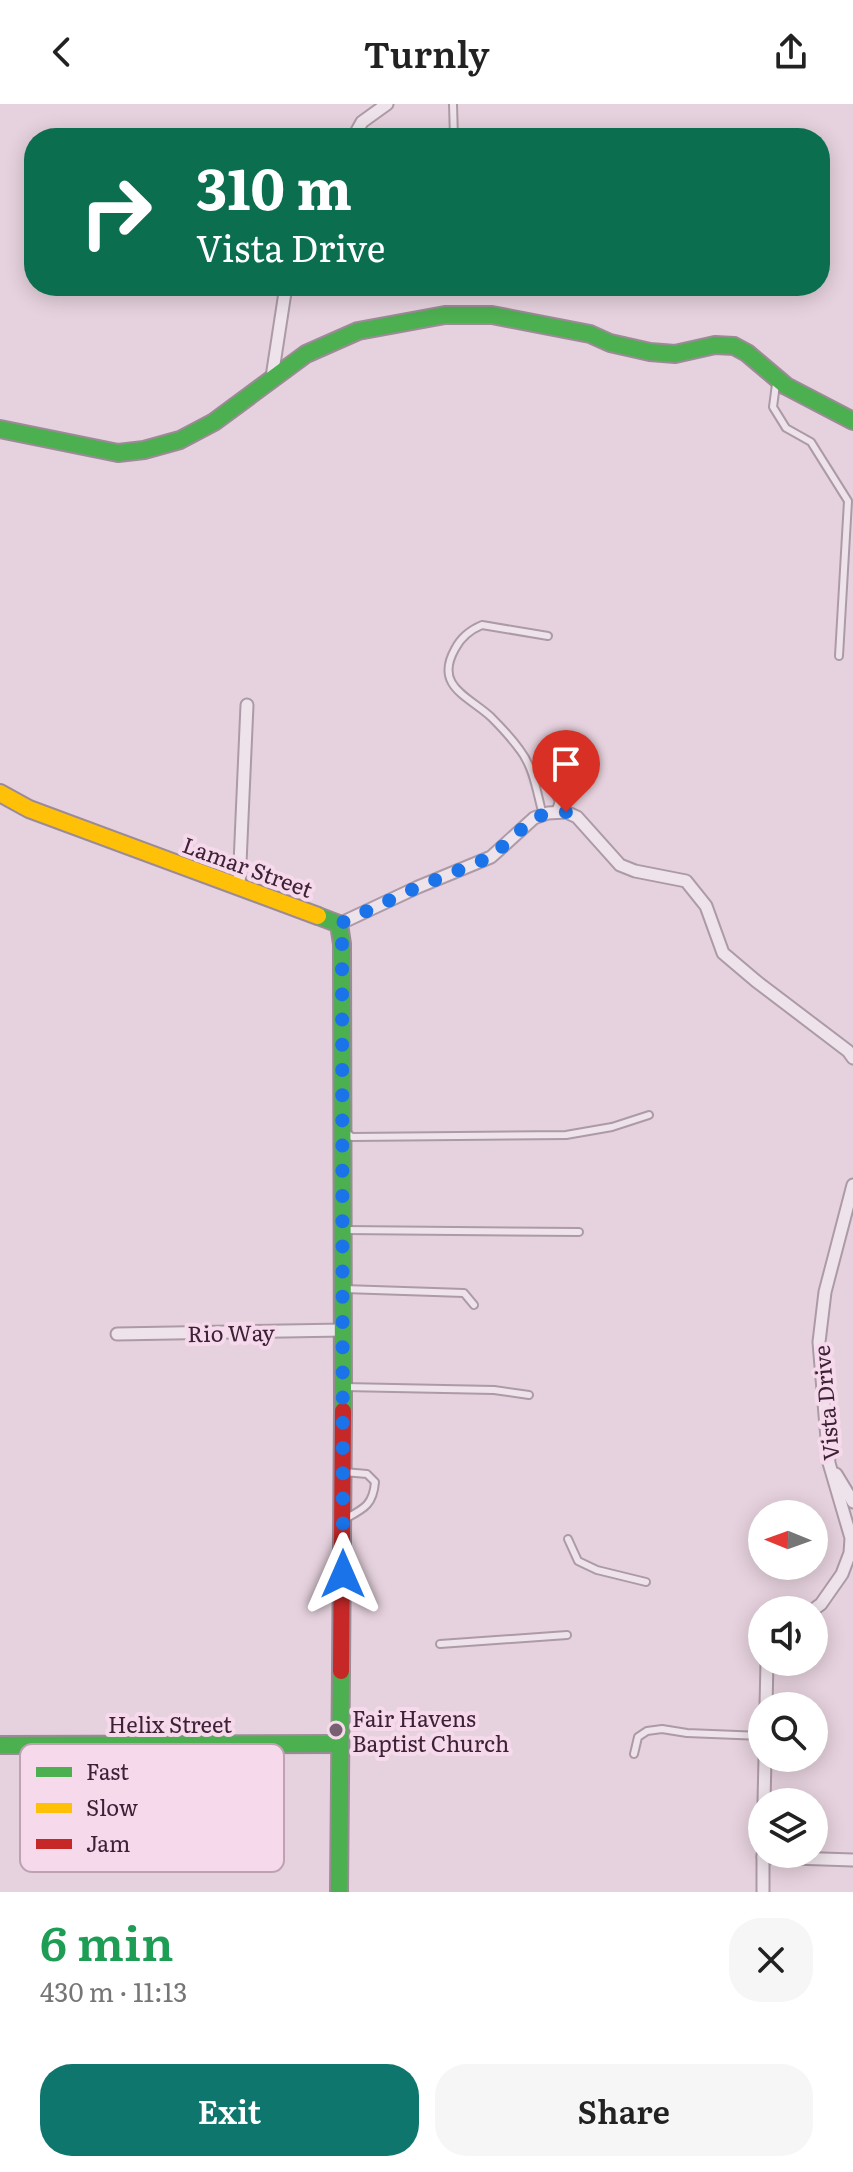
<!DOCTYPE html>
<meta charset="utf-8">
<style>
:root{--surface:#fff;--page:#f6f6f6;--text:#222;--muted:#767676;--accent:#0f766e}
body{margin:0;font-family:Literata,serif;background:var(--page);color:var(--text);height:100vh;display:flex;flex-direction:column;font-size:30px;white-space:nowrap}
*{box-sizing:border-box;margin:0}
p{font-size:26px;color:var(--muted)}
.icon{flex:none;width:44px;height:44px;fill:none;stroke:currentColor;stroke-width:2;stroke-linecap:round;stroke-linejoin:round}
.map{position:relative;height:1788px;overflow:hidden}
.sheet{display:flex;flex-direction:column;background:var(--surface);flex:1}
.sheet>*{flex:none}
.top-card{position:absolute;left:24px;top:24px;width:806px;height:168px;border-radius:32px;box-shadow:0 4px 20px #0003;background:#0b6e4f;color:#fff;overflow:hidden}
.needle{width:52px;rotate:271deg}
.tools{position:absolute;left:748px;top:1396px;display:grid;gap:16px}
.tools a{display:grid;place-items:center;width:80px;height:80px;border-radius:50%;background:var(--surface);box-shadow:0 4px 20px #0003;font-size:40px}
.pin{position:absolute;display:grid;place-items:center;width:68px;height:68px;color:#fff;margin:-82px -34px;border-radius:50% 50% 50% 0;rotate:-45deg;box-shadow:0 0 8px #0007}
.pin .icon{rotate:45deg}
.me{position:absolute;width:88px;margin:-44px;rotate:0deg;stroke-linejoin:round;filter:drop-shadow(0 0 6px #0008)}
.turn{display:flex;align-items:center;gap:28px;height:168px;padding:0 40px;font-size:36px}
.turn .icon{width:104px;height:104px;stroke-width:2.5}
.turn b{display:block;font-size:56px;line-height:68px}
.round{display:grid;place-items:center;flex:none;width:84px;height:84px;border-radius:32px;background:var(--page)}
.summary{display:flex;align-items:center;justify-content:space-between;height:136px;padding:0 40px}
h1{font-size:48px;font-weight:600;line-height:60px;color:#1e9e55}
.primary-button{display:flex;gap:16px;margin-top:auto;padding:16px 40px}
.primary-button a{flex:1;height:92px;border-radius:32px;background:var(--accent);color:#fff;font-size:32px;font-weight:600;line-height:92px;text-align:center}
.primary-button a+a{background:var(--page);color:var(--text)}
header{display:flex;justify-content:space-between;align-items:center;height:104px;padding:0 40px;background:var(--surface);font-size:36px;font-weight:600}
.map>svg:first-child{display:block}
.lines{fill:none;stroke-linecap:round;stroke-linejoin:round}
.lane-casing{stroke:#ac9aa6;stroke-width:10}
.street-casing{stroke:#ac9aa6;stroke-width:15}
.fast-casing{stroke:#9c8a96;stroke-width:20}
.slow-casing{stroke:#9c8a96;stroke-width:20}
.jam-casing{stroke:#9c8a96;stroke-width:20}
.lane{stroke:#eee3ea;stroke-width:6}
.street{stroke:#eee3ea;stroke-width:11}
.fast{stroke:#4caf50;stroke-width:16}
.slow{stroke:#ffc107;stroke-width:16}
.jam{stroke:#c62828;stroke-width:16}
.route{stroke:#1a73e8;stroke-width:14;stroke-dasharray:0 25.2}
.poi-dot{fill:#785f71;stroke:#f6d9ea;stroke-width:3}
.labels{text-anchor:middle;dominant-baseline:central;stroke-width:8;stroke-linejoin:round;paint-order:stroke}
.street-label{font-size:22px;fill:#3c2137;stroke:#f6d9ea}
.poi-label{font-size:22px;fill:#3c2137;stroke:#f6d9ea;text-anchor:start}
.key{fill:#f6d9ea;stroke:#bea2b4;stroke-width:2}
.key-label{font-size:22px;fill:#3c2137}
</style>
<header><svg class="icon" aria-label="back" viewBox="0 0 24 24"><path d="M15 5l-7 7 7 7"/></svg>Turnly<svg class="icon" aria-label="share" viewBox="0 0 24 24"><path d="M12 15V3M7 8l5-5 5 5M5 13v7h14v-7"/></svg></header>
<div class="map">
<svg width="853" height="1788" viewBox="0 0 853 1788">
<rect width="100%" height="100%" fill="#e6d2de"/>
<g class="lines">
<defs>
<g id="lane">
<path d="M 453,0 L 454,34"/>
<path d="M 776,280 L 773,303 L 786,324 L 811,338 L 848,397 L 839,552"/>
<path d="M 531,664 C 543,673 553,683 559,697 L 555,709"/>
<path d="M 543,711 C 537,690 534,664 520,646 C 512,635 501,623 491,613 C 468,592 434,582 455,545 C 461,533 470,526 482,521 L 548,532"/>
<path d="M 347,1029 L 352,1033 L 566,1031 L 612,1023 L 649,1011"/>
<path d="M 344,1126 L 579,1128"/>
<path d="M 344,1185 L 464,1189 L 474,1201"/>
<path d="M 344,1283 L 494,1286 L 529,1291"/>
<path d="M 343,1416 C 363,1405 373,1402 375,1378 L 367,1370 L 344,1368"/>
<path d="M 568,1435 L 578,1457 L 597,1466 L 646,1478"/>
<path d="M 440,1540 L 567,1531"/>
<path d="M 87,1641 L 87,1711 L 97,1722"/>
<path d="M 634,1650 L 638,1633 L 647,1627 L 662,1625 L 687,1629 L 762,1632"/>
</g>
<g id="street">
<path d="M 353,34 L 362,18 L 387,0"/>
<path d="M 272,273 L 286,182"/>
<path d="M 239,782 L 247,601"/>
<path d="M 339,820 L 418,783 L 491,753 L 534,714 L 548,709 L 566,708 L 577,713 L 620,761 L 635,767 L 686,777 L 706,802 L 723,849 L 756,877 L 848,947 L 853,954"/>
<path d="M 117,1230 L 344,1226"/>
<path d="M 836,1370 L 853,1398"/>
<path d="M 813,1506 L 821,1500 L 842,1470 L 850,1449 L 851,1434 L 829,1359 L 819,1238 L 825,1188 L 853,1081"/>
<path d="M 766,1602 L 767,1558"/>
<path d="M 764,1698 L 765,1654"/>
<path d="M 763,1753 L 853,1756"/>
<path d="M 763,1788 L 763,1750"/>
</g>
<g id="fast">
<path d="M 0,325 L 118,349 L 144,346 L 180,336 L 214,318 L 306,250 L 358,227 L 445,211 L 492,211 L 590,230 L 610,239 L 650,248 L 675,250 L 715,241 L 734,242 L 747,249 L 786,282 L 853,317"/>
<path d="M 318,812 L 339,820 L 342,840 L 343,1307"/>
<path d="M 0,1641 L 340,1640"/>
<path d="M 339,1788 L 341,1567"/>
</g>
<path id="slow" d="M 0,689 L 29,705 L 318,812"/>
<path id="jam" d="M 341,1567 L 343,1307"/>
</defs>
<use href="#lane" class="lane-casing"/>
<use href="#street" class="street-casing"/>
<use href="#fast" class="fast-casing"/>
<use href="#slow" class="slow-casing"/>
<use href="#jam" class="jam-casing"/>
<use href="#lane" class="lane"/>
<use href="#street" class="street"/>
<use href="#fast" class="fast"/>
<use href="#slow" class="slow"/>
<use href="#jam" class="jam"/>
</g>
<g class="lines">
<path class="route" d="M 343,1470 L 342,840 L 339,820 L 418,783 L 491,753 L 534,714 L 548,709 L 566,708"/>
</g>
<circle class="poi-dot" cx="336" cy="1626" r="8"/>
<g class="labels">
<g class="street-label">
<text transform="translate(248 762) rotate(20)">Lamar Street</text>
<text transform="translate(231 1228) rotate(-1)">Rio Way</text>
<text transform="translate(825 1299) rotate(-95)">Vista Drive</text>
<text x="170" y="1619">Helix Street</text>
</g>
<g class="poi-label">
<text x="352" y="1613">Fair Havens<tspan x="352" dy="25">Baptist Church</tspan></text>
</g>
</g>
<rect x="20" y="1640" width="264" height="128" rx="12" class="key"/>
<rect x="36" y="1663" width="36" height="10" fill="#4caf50"/>
<rect x="36" y="1699" width="36" height="10" fill="#ffc107"/>
<rect x="36" y="1735" width="36" height="10" fill="#c62828"/>
<g class="key-label">
<text x="86" y="1676">Fast</text>
<text x="86" y="1712">Slow</text>
<text x="86" y="1748">Jam</text>
</g>
</svg>
<div class="tools">
<a><svg class="needle" viewBox="-14 -14 28 28"><path d="M0-13l5 13h-10z" fill="#e53935"/><path d="M0 13l5-13h-10z" fill="#767676"/></svg></a>
<a><svg class="icon" aria-label="sound" viewBox="0 0 24 24"><path d="M4 9h4l5-4v14l-5-4H4zM17 9q2 3 0 6"/></svg></a>
<a><svg class="icon" aria-label="search" viewBox="0 0 24 24"><circle cx="10" cy="10" r="6"/><path d="M15 15l6 6"/></svg></a>
<a><svg class="icon" aria-label="layers" viewBox="0 0 24 24"><path d="M12 4l9 5-9 5-9-5zM3 14l9 5 9-5"/></svg></a>
</div>
<div class="pin" style="left:566px;top:708px;background:#d93025"><svg class="icon" aria-label="arrive" viewBox="0 0 24 24"><path d="M6 21V4h12l-3 4 3 4H6"/></svg></div>
<svg class="me" style="left:343px;top:1470px" viewBox="-20 -20 40 40"><path d="M0-17L14 15 0 8-14 15z" fill="#1a73e8" stroke="#fff" stroke-width="4"/></svg>
<div class="top-card">
<div class="turn"><svg class="icon" aria-label="right" viewBox="0 0 24 24"><path d="M7 20v-9h11M14 6l5 5-5 5"/></svg><div><b>310 m</b>Vista Drive</div></div>
</div>
</div>
<section class="sheet">
<div class="summary"><div><h1>6 min</h1><p>430 m · 11:13</p></div><a class="round"><svg class="icon" aria-label="close" viewBox="0 0 24 24"><path d="M6 6l12 12M18 6L6 18"/></svg></a></div>
<div class="primary-button"><a>Exit</a><a>Share</a></div>
</section>
